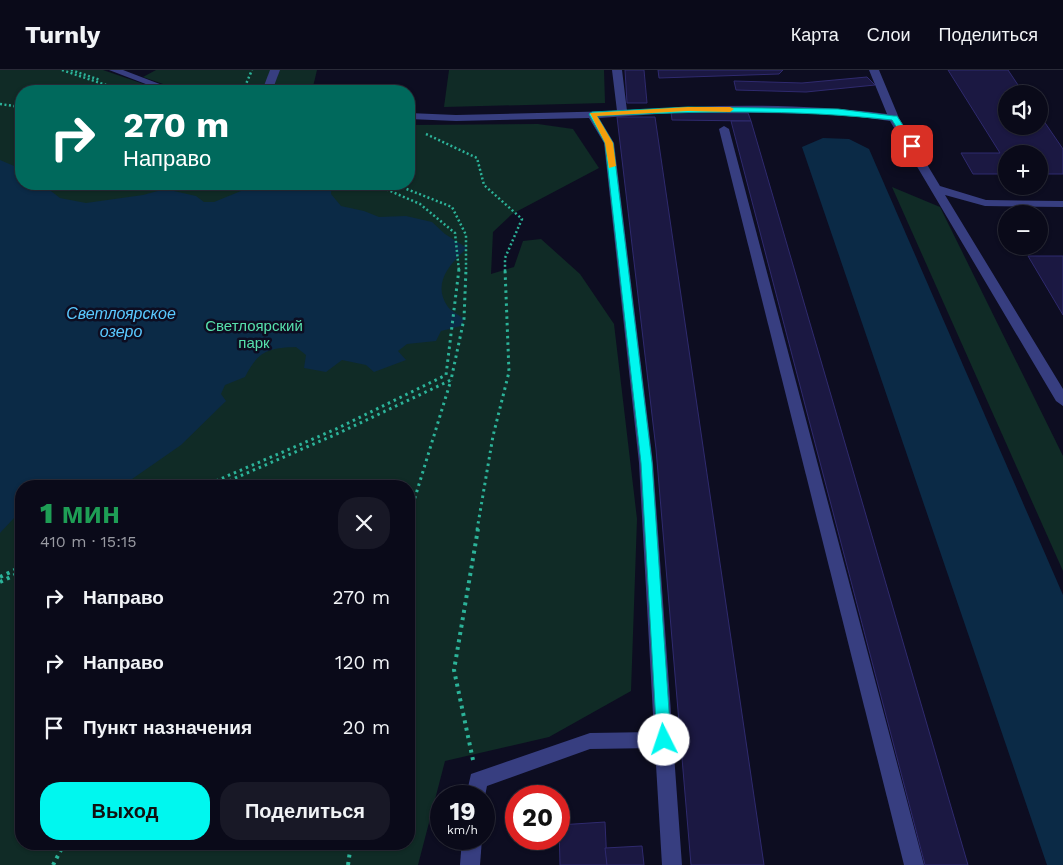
<!DOCTYPE html>
<html lang="ru">
<meta charset="utf-8">
<style>
:root{--surface:#0a0a19;--page:#181826;--text:#f1f3f6;--muted:#999aa2;--line:#2a2b38;--accent:#00f7ef}
body{margin:0;font-family:"Work Sans",sans-serif;background:var(--page);color:var(--text);height:100vh;display:flex;flex-direction:column;font-size:19px;white-space:nowrap}
*{box-sizing:border-box;margin:0}
p{font-size:16px;color:var(--muted)}
.icon{flex:none;width:28px;height:28px;fill:none;stroke:currentColor;stroke-width:2;stroke-linecap:round;stroke-linejoin:round}
.map{position:relative;flex:1;overflow:hidden}
.details{position:absolute;left:15px;top:410px;width:400px;height:370px;display:flex;flex-direction:column;background:var(--surface);border-radius:20px;box-shadow:0 1px 4px #0004,0 0 0 1px var(--line)}
.details>*{flex:none}
.top-card{position:absolute;left:15px;top:15px;width:400px;height:105px;border-radius:20px;box-shadow:0 1px 4px #0004,0 0 0 1px var(--line);background:#00695c;color:#fff;overflow:hidden}
.fabs{position:absolute;left:998px;top:15px;display:grid;gap:10px}
.fabs a{display:grid;place-items:center;width:50px;height:50px;border-radius:50%;background:var(--surface);box-shadow:0 1px 4px #0004,0 0 0 1px var(--line);font-size:25px}
.speed{position:absolute;left:430px;top:715px;display:flex;gap:10px;font-size:25px;font-weight:700;text-align:center}
.speed>*{display:grid;place-content:center;width:65px;height:65px;border-radius:50%;background:var(--surface);box-shadow:0 1px 4px #0004,0 0 0 1px var(--line);line-height:1}
.speed small{font-size:12px;font-weight:400}
.speed .limit{border:8px solid #d22;background:#fff;color:#111}
.pin{position:absolute;display:grid;place-items:center;width:42px;height:42px;color:#fff;margin:-21px;border-radius:10px;box-shadow:0 2px 8px #0006}
.me{position:absolute;width:55px;margin:-28px;rotate:356deg;stroke-linejoin:round;filter:drop-shadow(0 0 4px #0008)}
.turn{display:flex;align-items:center;gap:18px;height:105px;padding:0 25px;font-size:22px}
.turn .icon{width:65px;height:65px;stroke-width:2.5}
.turn b{display:block;font-size:35px;line-height:42px}
.round{display:grid;place-items:center;flex:none;width:52px;height:52px;border-radius:20px;background:var(--page)}
.headline{display:flex;align-items:center;justify-content:space-between;height:85px;padding:0 25px}
h1{font-size:30px;font-weight:800;line-height:38px;color:#1e9e55}
.primary-button{display:flex;gap:10px;margin-top:auto;padding:10px 25px}
.primary-button a{flex:1;height:58px;border-radius:20px;background:var(--accent);color:#111;font-size:20px;font-weight:800;line-height:58px;text-align:center}
.primary-button a+a{background:var(--page);color:var(--text)}
ul{padding:0;list-style:none}
li{display:flex;align-items:center;gap:15px;height:65px;padding:0 25px}
li div{flex:1}
li b{display:block;font-size:19px}
li em{font-style:normal}
header{display:flex;align-items:center;gap:30px;box-sizing:border-box;height:70px;padding:0 25px;background:var(--surface);border-bottom:1px solid var(--line)}
header strong{font-size:24px}
nav{display:flex;gap:28px;margin-inline-start:auto;font-size:18px}
.map>svg:first-child{display:block}
.green{fill:#102b26;fill-rule:evenodd}
.water{fill:#0b2a46}
.building{fill:#1b1842;stroke:#2f2a6e}
.lines{fill:none;stroke-linecap:round;stroke-linejoin:round}
.path-far2{stroke:#2cb399;stroke-width:2.5;stroke-dasharray:2 2.5;stroke-linecap:butt}
.path-far1{stroke:#2cb399;stroke-width:3;stroke-dasharray:2.5 4;stroke-linecap:butt}
.path{stroke:#2cb399;stroke-width:4;stroke-dasharray:3 4.5;stroke-linecap:butt}
.minor{fill:#373e80;fill-rule:evenodd}
.route{fill:#00f7ef;stroke:#00a19b}
.slow{fill:#f59e0b}
.labels{text-anchor:middle;dominant-baseline:central;stroke-width:5;stroke-linejoin:round;paint-order:stroke}
.park-label{font-size:15px;fill:#57e0ac;stroke:#0d0d21}
.water-label{font-size:16px;font-style:italic;fill:#5ac9ff;stroke:#0d0d21}
</style>
<header>
<strong>Turnly</strong>
<nav><a>Карта</a><a>Слои</a><a>Поделиться</a></nav>
</header>
<div class="map">
<svg width="1063" height="795" viewBox="0 0 1063 795">
<rect width="100%" height="100%" fill="#0d0d21"/>
<g class="green">
<path d="M 0,0 L 103,0 L 164,21 L 21,21 L 21,114 L 409,114 L 409,55 L 538,54 L 573,59 L 599,98 L 512,144 L 493,162 L 491,204 L 514,197 L 523,171 L 541,169 L 580,204 L 614,254 L 637,449 L 631,621 L 549,667 L 445,691 L 418,795 L 0,795 ZM 21,416 L 409,416 L 409,774 L 21,774 Z"/>
<path d="M 156,0 L 317,0 L 312,21 L 183,21 L 143,7 Z"/>
<path d="M 449,0 L 604,0 L 605,33 L 444,37 Z"/>
<path d="M 892,117 L 940,137 L 1063,386 L 1063,501 Z"/>
</g>
<g class="water">
<path d="M 823,68 L 849,69 L 869,79 L 1063,525 L 1063,795 L 1047,795 L 802,77 Z"/>
<path d="M 0,90 L 21,99 L 21,114 L 42,114 L 60,128 L 86,133 L 143,125 L 165,119 L 196,126 L 204,132 L 214,132 L 241,121 L 266,120 L 299,114 L 332,114 L 331,124 L 341,136 L 364,141 L 379,147 L 406,146 L 432,152 L 445,164 L 467,178 C 451,193 431,213 448,237 C 451,241 459,245 464,249 L 461,256 L 441,261 L 436,271 L 407,274 L 398,281 L 406,290 L 374,302 L 366,295 L 342,290 L 326,302 L 304,298 L 306,285 L 296,277 C 268,278 258,281 245,307 L 225,315 L 221,324 L 226,331 L 181,375 L 122,416 L 21,416 L 21,448 L 14,448 L 0,463 Z"/>
</g>
<g class="building">
<path d="M 625,0 L 644,0 L 647,33 L 627,33 Z"/>
<path d="M 658,0 L 783,0 L 779,4 L 659,8 Z"/>
<path d="M 948,0 L 1008,0 L 1024,24 L 1006,24 L 1006,56 L 1039,56 L 1039,44 L 1063,79 L 1063,104 L 1039,104 L 1039,84 L 1006,84 L 1006,104 L 973,104 L 961,83 L 1000,83 Z"/>
<path d="M 867,7 L 875,15 L 806,22 L 736,20 L 734,11 L 802,13 Z"/>
<path d="M 671,42 L 748,43 L 751,51 L 672,50 Z"/>
<path d="M 617,47 L 655,47 L 764,795 L 691,795 L 656,379 Z"/>
<path d="M 731,51 L 751,51 L 968,795 L 925,795 Z"/>
<path d="M 1028,186 L 1063,186 L 1063,245 Z"/>
<path d="M 605,752 L 607,795 L 560,795 L 559,755 Z"/>
<path d="M 642,776 L 644,795 L 607,795 L 605,778 Z"/>
</g>
<g class="lines">
<g class="path-far2">
<path d="M 62,0 L 106,15"/>
<path d="M 71,0 L 100,10"/>
<path d="M 243,21 L 252,0"/>
<path d="M 0,34 L 21,37"/>
<path d="M 426,64 L 477,88 L 484,115 L 522,149 L 505,188 L 505,201"/>
<path d="M 374,114 L 420,134 L 455,163 L 459,201"/>
<path d="M 394,114 L 452,137 L 466,165 L 466,201"/>
</g>
<g class="path-far1">
<path d="M 204,416 L 336,359 L 446,305 L 459,199"/>
<path d="M 217,416 L 339,363 L 451,310 L 464,249 L 466,199"/>
<path d="M 409,447 L 451,310"/>
<path d="M 477,460 L 493,366 L 509,302 L 505,199"/>
</g>
<g class="path">
<path d="M 0,507 L 21,497"/>
<path d="M 0,512 L 21,502"/>
<path d="M 473,690 L 454,600 L 478,459"/>
<path d="M 53,795 L 64,774"/>
<path d="M 348,795 L 351,774"/>
</g>
<g class="minor">
<path d="M 109,0 L 123,0 L 178,21 L 164,21 Z"/>
<path d="M 270,0 L 280,0 L 272,21 L 262,21 Z"/>
<path d="M 612,0 L 622,0 L 627,41 C 713,34 801,33 887,44 L 869,0 L 879,0 L 899,48 L 940,116 L 986,130 L 1063,131 L 1063,137 L 985,136 L 945,125 L 1063,319 L 1063,336 L 1056,331 L 890,51 L 838,44 L 688,42 L 599,48 L 614,73 L 653,393 L 682,795 L 662,795 L 655,678 L 590,679 L 487,716 L 484,731 L 484,726 L 466,726 L 471,704 L 590,663 L 654,662 L 639,393 L 604,73 L 589,48 L 456,51 L 409,49 L 409,43 L 456,45 L 617,41 Z"/>
<path d="M 724,56 L 729,59 L 924,795 L 904,795 L 719,59 Z"/>
<path d="M 462,769 L 482,769 L 480,795 L 460,795 Z"/>
</g>
</g>
<path class="route" d="M 688,37 L 838,39 L 894,46 L 897,46 L 916,76 L 909,77 L 892,50 C 794,39 696,41 597,46 L 613,73 L 652,393 L 671,670 L 669,675 L 664,677 L 659,675 L 657,670 L 641,393 L 605,73 L 589,44 L 592,42 Z"/>
<path class="slow" d="M 688,37 L 730,37 L 734,39 L 730,42 L 688,41 L 597,46 L 613,73 L 616,96 L 609,98 L 605,73 L 590,43 Z"/>
<g class="labels">
<g class="park-label">
<text x="254" y="256">Светлоярский<tspan x="254" dy="17">парк</tspan></text>
</g>
<g class="water-label">
<text x="121" y="243">Светлоярское<tspan x="121" dy="18">озеро</tspan></text>
</g>
</g>
</svg>
<div class="fabs">
<a><svg class="icon" aria-label="sound" viewBox="0 0 24 24"><path d="M4 9h4l5-4v14l-5-4H4zM17 9q2 3 0 6"/></svg></a>
<a>+</a>
<a>−</a>
</div>
<div class="speed"><div>19<small>km/h</small></div><div class="limit">20</div></div>
<div class="pin" style="left:912px;top:76px;background:#d93025"><svg class="icon" aria-label="arrive" viewBox="0 0 24 24"><path d="M6 21V4h12l-3 4 3 4H6"/></svg></div>
<svg class="me" style="left:664px;top:670px" viewBox="-20 -20 40 40"><circle r="19" fill="#fff"/><path d="M0-13L10 11 0 6-10 11z" fill="#00f7ef"/></svg>
<div class="top-card">
<div class="turn"><svg class="icon" aria-label="right" viewBox="0 0 24 24"><path d="M7 20v-9h11M14 6l5 5-5 5"/></svg><div><b>270 m</b>Направо</div></div>
</div>
<section class="details">
<div class="headline"><div><h1>1 мин</h1><p>410 m · 15:15</p></div><a class="round"><svg class="icon" aria-label="close" viewBox="0 0 24 24"><path d="M6 6l12 12M18 6L6 18"/></svg></a></div>
<ul>
<li><svg class="icon" aria-label="right" viewBox="0 0 24 24"><path d="M7 20v-9h11M14 6l5 5-5 5"/></svg><div><b>Направо</b></div><em>270 m</em></li>
<li><svg class="icon" aria-label="right" viewBox="0 0 24 24"><path d="M7 20v-9h11M14 6l5 5-5 5"/></svg><div><b>Направо</b></div><em>120 m</em></li>
<li><svg class="icon" aria-label="arrive" viewBox="0 0 24 24"><path d="M6 21V4h12l-3 4 3 4H6"/></svg><div><b>Пункт назначения</b></div><em>20 m</em></li>
</ul>
<div class="primary-button"><a>Выход</a><a>Поделиться</a></div>
</section>
</div>
